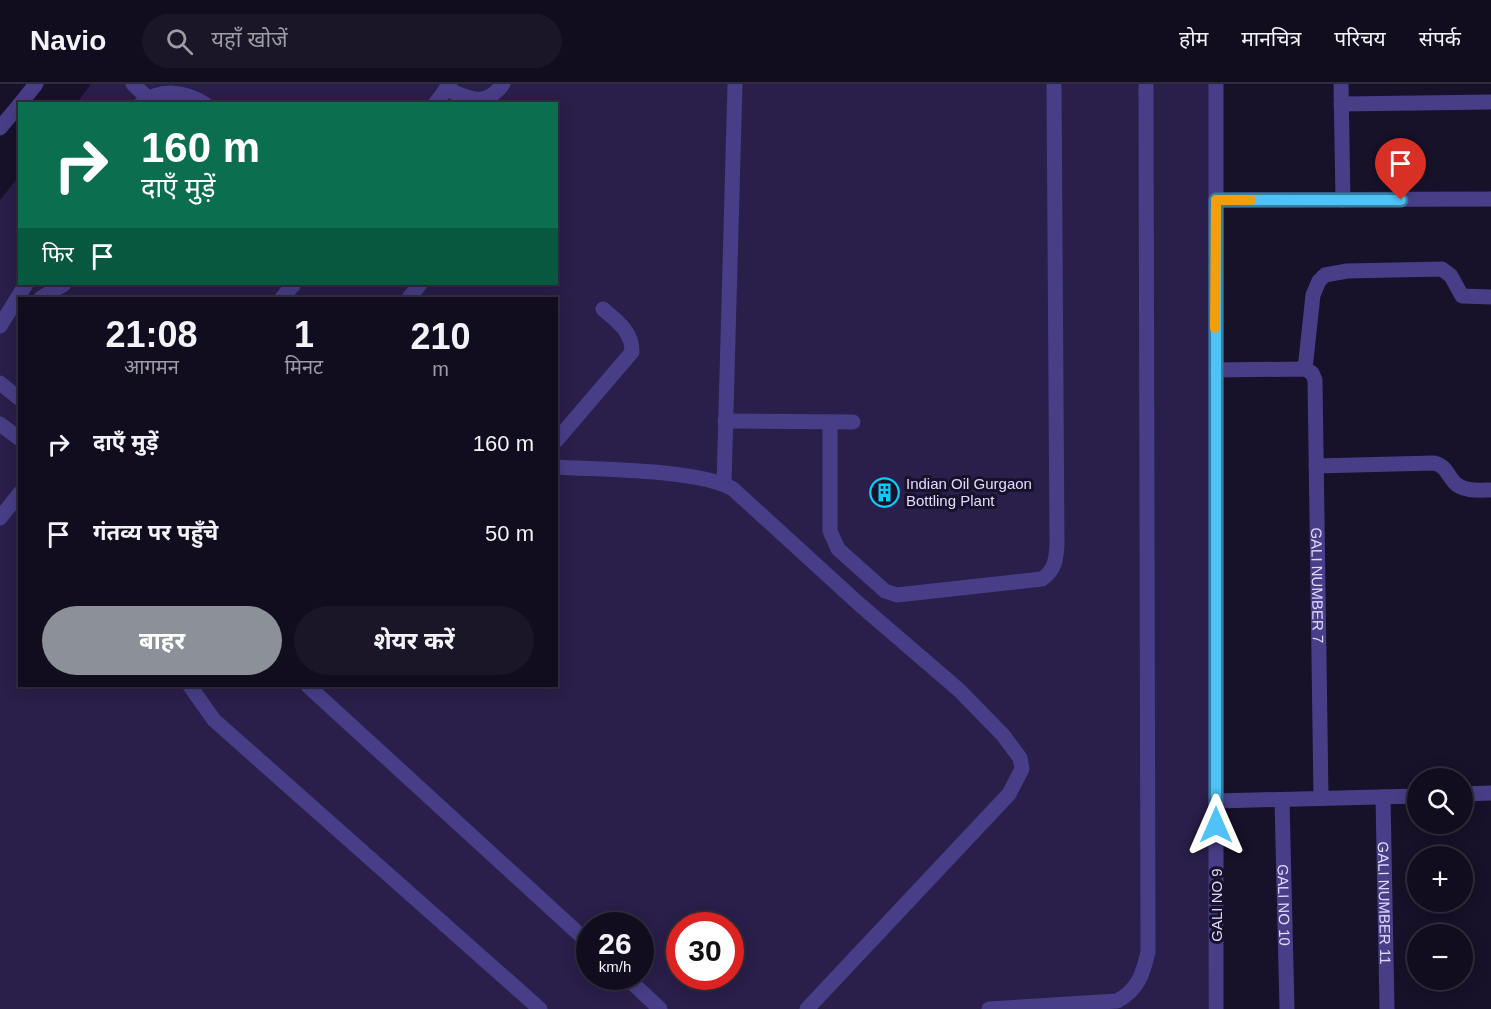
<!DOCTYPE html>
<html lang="hi">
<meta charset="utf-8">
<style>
:root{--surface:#110d1f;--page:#1a1628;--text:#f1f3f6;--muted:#9c9ca4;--line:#302d3d;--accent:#8c9099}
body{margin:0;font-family:Helvetica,"Noto Sans Devanagari",sans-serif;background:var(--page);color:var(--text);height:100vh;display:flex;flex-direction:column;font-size:22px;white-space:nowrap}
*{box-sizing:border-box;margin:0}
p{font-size:20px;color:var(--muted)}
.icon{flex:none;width:33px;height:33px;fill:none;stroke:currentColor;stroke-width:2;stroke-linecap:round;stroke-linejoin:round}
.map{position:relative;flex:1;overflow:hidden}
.drawer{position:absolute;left:18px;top:213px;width:540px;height:390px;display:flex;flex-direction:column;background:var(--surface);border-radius:0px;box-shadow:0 3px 15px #0003,0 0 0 2px var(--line)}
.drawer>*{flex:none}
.top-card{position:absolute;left:18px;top:18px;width:540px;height:183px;border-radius:0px;box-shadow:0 3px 15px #0003,0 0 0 2px var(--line);background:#0b6e4f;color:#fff;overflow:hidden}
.tools{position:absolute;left:1407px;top:684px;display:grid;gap:12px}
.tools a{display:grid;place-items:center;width:66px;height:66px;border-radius:50%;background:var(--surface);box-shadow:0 3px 15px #0003,0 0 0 2px var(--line);font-size:30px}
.speed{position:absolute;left:576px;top:828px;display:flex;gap:12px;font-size:30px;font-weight:700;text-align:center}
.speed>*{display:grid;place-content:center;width:78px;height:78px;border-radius:50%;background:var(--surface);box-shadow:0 3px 15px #0003,0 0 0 2px var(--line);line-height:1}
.speed small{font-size:15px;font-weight:400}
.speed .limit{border:9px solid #d22;background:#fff;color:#111}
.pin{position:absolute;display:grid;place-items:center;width:51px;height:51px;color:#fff;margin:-62px -26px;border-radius:50% 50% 50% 0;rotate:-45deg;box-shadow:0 0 6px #0007}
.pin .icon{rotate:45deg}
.me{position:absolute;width:66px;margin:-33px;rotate:0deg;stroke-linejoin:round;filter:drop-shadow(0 0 4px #0008)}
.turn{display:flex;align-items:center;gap:21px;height:126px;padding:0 24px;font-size:27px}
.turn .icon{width:78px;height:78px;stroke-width:2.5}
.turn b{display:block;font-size:42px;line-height:51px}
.then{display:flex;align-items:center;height:57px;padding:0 24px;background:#0003;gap:12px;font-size:22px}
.eta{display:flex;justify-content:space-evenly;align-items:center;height:102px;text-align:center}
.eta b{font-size:36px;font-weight:700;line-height:42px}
.cta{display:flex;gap:12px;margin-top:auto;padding:12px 24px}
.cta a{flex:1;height:69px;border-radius:36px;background:var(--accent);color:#fff;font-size:24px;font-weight:700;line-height:69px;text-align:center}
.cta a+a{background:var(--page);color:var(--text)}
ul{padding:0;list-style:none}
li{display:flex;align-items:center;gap:18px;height:90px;padding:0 24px}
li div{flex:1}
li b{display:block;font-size:22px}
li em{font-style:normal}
header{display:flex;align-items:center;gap:36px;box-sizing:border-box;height:84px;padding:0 30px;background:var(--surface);border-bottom:2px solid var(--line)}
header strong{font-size:28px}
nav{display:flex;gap:33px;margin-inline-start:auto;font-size:21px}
.search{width:420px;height:54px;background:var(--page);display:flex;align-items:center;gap:15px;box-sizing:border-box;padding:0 21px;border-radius:33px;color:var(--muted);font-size:22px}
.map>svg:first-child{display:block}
.building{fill:#2a1e4a;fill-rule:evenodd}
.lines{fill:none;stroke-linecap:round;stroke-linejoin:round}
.minor{stroke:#473e87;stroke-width:15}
.route-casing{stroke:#337fa1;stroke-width:15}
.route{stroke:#4fc3f7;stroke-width:10}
.slow{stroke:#f59e0b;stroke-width:10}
.labels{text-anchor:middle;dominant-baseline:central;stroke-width:6;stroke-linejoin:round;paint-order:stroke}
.poi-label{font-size:15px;fill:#e1dafe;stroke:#171129;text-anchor:start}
.street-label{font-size:15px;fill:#e1dafe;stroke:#171129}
</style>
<header>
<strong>Navio</strong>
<div class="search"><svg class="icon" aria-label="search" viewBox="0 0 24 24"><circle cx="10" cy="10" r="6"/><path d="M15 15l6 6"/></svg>यहाँ खोजें</div>
<nav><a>होम</a><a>मानचित्र</a><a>परिचय</a><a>संपर्क</a></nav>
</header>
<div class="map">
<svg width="1491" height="925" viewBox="0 0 1491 925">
<rect width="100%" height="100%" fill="#171129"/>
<path class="building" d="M 91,0 L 1217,0 L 1208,925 L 0,925 L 0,116 L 20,91 L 20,200 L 556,200 L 556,20 L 76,20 ZM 20,214 L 556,214 L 556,602 L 20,602 ZM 590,842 L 640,842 L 640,892 L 590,892 ZM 680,842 L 730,842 L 730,892 L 680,892 Z"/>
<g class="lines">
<g class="minor">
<path d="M 133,0 L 148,14"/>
<path d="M 1216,0 L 1216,925"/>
<path d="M 1341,0 L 1343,116"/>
<path d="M 446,5 C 470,15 485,24 503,0"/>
<path d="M 20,20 L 36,0"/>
<path d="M 141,20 C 160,4 185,7 205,20"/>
<path d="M 435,20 L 450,0"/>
<path d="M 1341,20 L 1491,18"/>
<path d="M 0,44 L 20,20"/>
<path d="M 1216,116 L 1491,115"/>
<path d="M 41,214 L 64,200"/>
<path d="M 282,214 L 294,200"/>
<path d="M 409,214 L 420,200"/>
<path d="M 0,242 L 26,200"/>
<path d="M 1305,285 L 1313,211 L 1319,197 L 1325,191 L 1347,187 L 1442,185 L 1451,192 L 1462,212 L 1491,213"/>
<path id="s1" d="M 1216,286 L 1305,285 L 1312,289 L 1315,296 L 1321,714"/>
<path d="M 0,299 L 20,315"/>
<path d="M 725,337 L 853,338"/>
<path d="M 830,338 L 830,447 L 838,465 L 885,507 L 897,511 L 1042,495 C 1055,486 1056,476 1057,461 L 1054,0"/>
<path d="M 0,340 L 20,355"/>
<path d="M 556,357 L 632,268 C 632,247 618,238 603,225"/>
<path d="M 1316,382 L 1434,379 C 1446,382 1447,390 1454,398 C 1463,408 1479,406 1491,406"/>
<path d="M 556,383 C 600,386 698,385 733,405 L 859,520 L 959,606 L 1003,651 L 1020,674 L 1022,685 L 1009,710 L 807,925"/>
<path d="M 724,400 L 735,0"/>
<path d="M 0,434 L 20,409"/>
<path d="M 190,602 L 214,636 L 540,925"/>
<path d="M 308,602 L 590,860"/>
<path d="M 1462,710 L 1491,709"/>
<path id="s2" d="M 1383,713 L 1387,925"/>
<path id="s3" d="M 1282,716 L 1287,925"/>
<path d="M 1216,717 L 1418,712"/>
<path d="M 625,892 L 660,925"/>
<path d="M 989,925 L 1117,917 C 1138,906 1143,890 1148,868 L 1146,0"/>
</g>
</g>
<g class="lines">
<defs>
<path id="route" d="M 1216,741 L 1216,116 L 1401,116"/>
</defs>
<use href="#route" class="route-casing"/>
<use href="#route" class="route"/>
<path class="slow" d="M 1215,244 L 1216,116 L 1251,116"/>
</g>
<defs>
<symbol id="building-ring" viewBox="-11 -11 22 22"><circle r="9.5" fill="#171129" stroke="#0cccf9" stroke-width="1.5"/><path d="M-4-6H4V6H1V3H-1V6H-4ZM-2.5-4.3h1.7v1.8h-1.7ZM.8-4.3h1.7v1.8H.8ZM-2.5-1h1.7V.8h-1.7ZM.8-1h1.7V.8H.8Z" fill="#0cccf9"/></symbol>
</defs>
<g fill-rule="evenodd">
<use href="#building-ring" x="868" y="392" width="33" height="33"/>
</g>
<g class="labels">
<g class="poi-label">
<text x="906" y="399">Indian Oil Gurgaon<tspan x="906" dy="17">Bottling Plant</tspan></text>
</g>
<g class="street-label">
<text stroke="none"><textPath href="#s1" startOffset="310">GALI NUMBER 7</textPath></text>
<text stroke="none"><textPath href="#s2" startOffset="106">GALI NUMBER 11</textPath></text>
<text stroke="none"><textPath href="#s3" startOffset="105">GALI NO 10</textPath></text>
<text transform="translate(1216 821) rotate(-90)">GALI NO 9</text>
</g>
</g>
</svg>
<div class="tools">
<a><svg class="icon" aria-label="search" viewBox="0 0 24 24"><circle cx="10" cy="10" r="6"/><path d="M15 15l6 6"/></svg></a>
<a>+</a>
<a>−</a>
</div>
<div class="speed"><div>26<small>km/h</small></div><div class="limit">30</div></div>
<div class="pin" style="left:1401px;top:116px;background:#d93025"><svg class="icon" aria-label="arrive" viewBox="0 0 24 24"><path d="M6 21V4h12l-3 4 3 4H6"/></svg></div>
<svg class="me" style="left:1216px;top:741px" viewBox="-20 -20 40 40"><path d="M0-17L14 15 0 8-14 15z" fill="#4fc3f7" stroke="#fff" stroke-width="4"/></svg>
<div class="top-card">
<div class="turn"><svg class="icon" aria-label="right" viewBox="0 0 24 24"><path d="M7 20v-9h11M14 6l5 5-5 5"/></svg><div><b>160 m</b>दाएँ मुड़ें</div></div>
<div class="then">फिर<svg class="icon" aria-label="arrive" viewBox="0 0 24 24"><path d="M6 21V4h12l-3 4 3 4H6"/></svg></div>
</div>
<section class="drawer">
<div class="eta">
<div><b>21:08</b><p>आगमन</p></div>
<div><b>1</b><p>मिनट</p></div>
<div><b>210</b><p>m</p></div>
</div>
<ul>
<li><svg class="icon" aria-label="right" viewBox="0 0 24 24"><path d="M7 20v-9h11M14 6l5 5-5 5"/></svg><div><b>दाएँ मुड़ें</b></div><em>160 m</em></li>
<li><svg class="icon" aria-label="arrive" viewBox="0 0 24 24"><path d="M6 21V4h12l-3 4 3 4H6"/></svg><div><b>गंतव्य पर पहुँचे</b></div><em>50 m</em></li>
</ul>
<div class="cta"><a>बाहर</a><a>शेयर करें</a></div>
</section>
</div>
